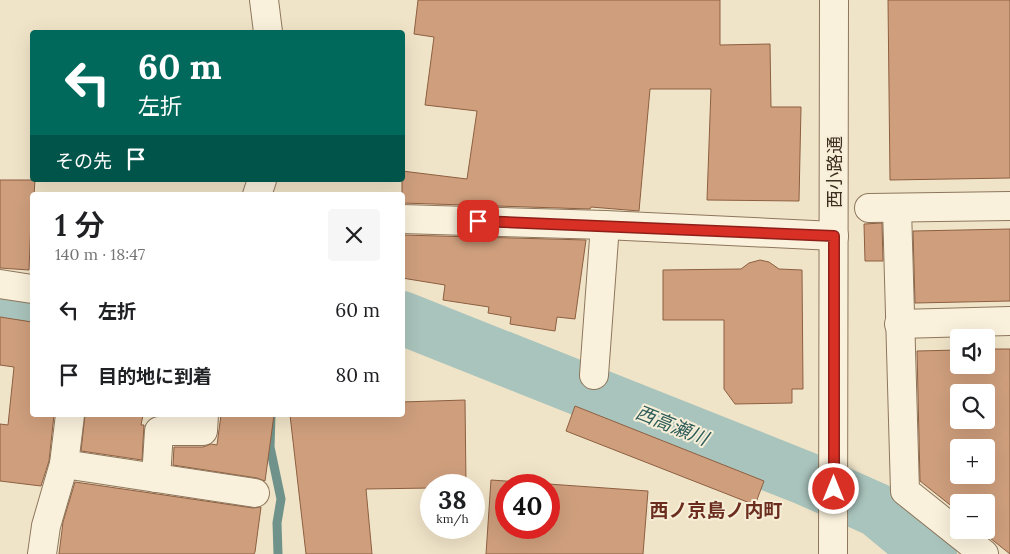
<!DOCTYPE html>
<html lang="ja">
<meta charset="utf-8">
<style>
:root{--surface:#fff;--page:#f6f6f6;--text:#202124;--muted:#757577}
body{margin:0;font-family:Lora,"Noto Sans JP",serif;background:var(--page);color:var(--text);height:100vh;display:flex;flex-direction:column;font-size:19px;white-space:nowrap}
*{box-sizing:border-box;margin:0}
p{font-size:16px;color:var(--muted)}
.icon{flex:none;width:28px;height:28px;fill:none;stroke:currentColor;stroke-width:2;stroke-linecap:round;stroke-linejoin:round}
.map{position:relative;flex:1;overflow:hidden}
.side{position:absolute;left:30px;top:192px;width:375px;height:225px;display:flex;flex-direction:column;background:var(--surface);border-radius:5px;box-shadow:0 5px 20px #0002}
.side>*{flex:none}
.banner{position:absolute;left:30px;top:30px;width:375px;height:152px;border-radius:5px;box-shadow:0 5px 20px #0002;background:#00695c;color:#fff;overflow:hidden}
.buttons{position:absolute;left:950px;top:329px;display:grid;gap:10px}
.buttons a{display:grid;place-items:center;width:45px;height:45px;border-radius:5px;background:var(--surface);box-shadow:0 5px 20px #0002;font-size:25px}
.speed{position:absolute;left:420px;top:474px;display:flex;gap:10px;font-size:25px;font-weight:700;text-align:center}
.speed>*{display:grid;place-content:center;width:65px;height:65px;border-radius:50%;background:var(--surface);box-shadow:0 5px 20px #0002;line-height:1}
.speed small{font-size:12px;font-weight:400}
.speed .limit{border:8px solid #d22;background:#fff;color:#111}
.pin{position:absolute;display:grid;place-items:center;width:42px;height:42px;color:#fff;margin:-21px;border-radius:10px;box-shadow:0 2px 8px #0006}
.me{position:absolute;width:55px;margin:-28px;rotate:0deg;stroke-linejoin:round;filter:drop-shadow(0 0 4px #0008)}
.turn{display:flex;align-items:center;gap:18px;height:105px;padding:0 25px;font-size:22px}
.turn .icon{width:65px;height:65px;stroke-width:2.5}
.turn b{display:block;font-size:35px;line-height:42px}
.then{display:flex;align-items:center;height:48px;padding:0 25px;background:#0003;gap:10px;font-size:19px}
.round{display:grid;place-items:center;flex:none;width:52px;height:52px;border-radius:5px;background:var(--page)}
.overview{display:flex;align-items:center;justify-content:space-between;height:85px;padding:0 25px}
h1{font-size:30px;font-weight:600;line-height:38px}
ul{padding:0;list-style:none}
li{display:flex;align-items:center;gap:15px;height:65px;padding:0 25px}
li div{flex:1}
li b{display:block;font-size:19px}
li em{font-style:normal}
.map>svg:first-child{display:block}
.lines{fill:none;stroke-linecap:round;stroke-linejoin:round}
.stream{stroke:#6f938a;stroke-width:9}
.river{stroke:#a9c4bc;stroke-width:54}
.building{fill:#cf9f7d;stroke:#8d5f41;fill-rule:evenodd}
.minor-casing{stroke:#8d765c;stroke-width:30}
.minor{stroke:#faf1dc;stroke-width:28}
.route-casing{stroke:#8d1f18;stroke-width:12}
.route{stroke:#d93025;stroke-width:9}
.labels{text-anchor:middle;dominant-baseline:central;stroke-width:4;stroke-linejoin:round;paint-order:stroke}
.street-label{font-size:18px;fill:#3d2e20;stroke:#f7eed8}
.water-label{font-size:19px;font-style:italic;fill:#2f5d5a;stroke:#f7eed8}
.neighbourhood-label{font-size:19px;font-weight:bold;fill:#6b2e1e;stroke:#f7eed8}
</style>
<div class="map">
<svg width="1010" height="554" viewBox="0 0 1010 554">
<rect width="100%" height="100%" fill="#f0e4c8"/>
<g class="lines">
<path class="stream" d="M 271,415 L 270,447 L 281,499 L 277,523 L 278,554"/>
<g class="river">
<path d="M 0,303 L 32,306"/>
<path d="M 402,318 L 807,479 L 877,510 L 930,554"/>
</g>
</g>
<g class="building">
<path d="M 418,0 L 720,0 L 720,45 L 770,44 L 771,107 L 801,107 L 799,201 L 707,200 L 711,89 L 650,89 L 639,211 L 591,207 L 590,209 L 402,203 L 402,171 L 467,179 L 477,111 L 425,105 L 434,37 L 414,34 Z"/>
<path d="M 888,0 L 1010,0 L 1010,178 L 890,180 Z"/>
<path d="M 0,180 L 35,180 L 34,195 L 32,195 L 29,270 L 0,268 Z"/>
<path d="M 882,223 L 883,261 L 865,261 L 864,224 Z"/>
<path d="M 1010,229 L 1010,301 L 915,303 L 913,231 Z"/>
<path d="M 402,235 L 586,240 L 575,319 L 557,317 L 555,331 L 510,324 L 511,317 L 488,313 L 489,307 L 443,300 L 445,285 L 402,278 Z"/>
<path d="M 760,260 L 769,262 L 779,269 L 802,270 L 803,389 L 792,389 L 792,403 L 735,404 L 724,389 L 724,320 L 663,320 L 663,270 L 741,269 L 749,263 Z"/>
<path d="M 0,317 L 32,322 L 32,415 L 54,415 L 49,461 L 41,486 L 0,481 L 0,424 L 8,425 L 14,367 L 0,365 Z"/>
<path d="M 986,349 L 1010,349 L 1010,554 L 980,530 L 986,530 L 986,502 L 959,502 L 959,512 L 920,481 L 917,351 L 959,350 L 959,365 L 986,365 ZM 959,392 L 986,392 L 986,420 L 959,420 ZM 959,448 L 986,448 L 986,475 L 959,475 Z"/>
<path d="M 465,400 L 466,485 L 431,485 L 431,488 L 366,489 L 372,554 L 306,554 L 290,415 L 402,415 L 402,402 Z"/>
<path d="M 575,406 L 764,481 L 755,505 L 566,431 Z"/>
<path d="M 85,415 L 143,415 L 141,425 L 144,425 L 142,460 L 81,451 Z"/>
<path d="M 221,415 L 274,415 L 265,481 L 257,478 L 173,465 L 174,447 L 203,447 L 211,444 L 217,445 Z"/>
<path d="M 491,480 L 648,491 L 643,554 L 486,554 ZM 506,485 L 549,485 L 549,528 L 506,528 Z"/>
<path d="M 75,482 L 253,508 L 261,507 L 255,552 L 254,554 L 59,554 L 63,522 Z"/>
</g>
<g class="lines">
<defs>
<g id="minor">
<path d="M 264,0 L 268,32"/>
<path d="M 257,195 L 262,180"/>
<path d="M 869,208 L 1010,206"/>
<path d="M 897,208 L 905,491 L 984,554"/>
<path d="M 402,219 L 605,225 L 834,236"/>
<path d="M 0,284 L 32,289"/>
<path d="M 899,324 L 1010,321"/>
<path d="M 594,375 L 605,225"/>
<path d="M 64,464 L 255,493"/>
<path d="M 156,478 L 159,431 L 203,431 L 204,415"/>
<path d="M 42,554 L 46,526 L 64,464 L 70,415"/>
<path d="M 833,554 L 834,0"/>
</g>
</defs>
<use href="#minor" class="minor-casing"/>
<use href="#minor" class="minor"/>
</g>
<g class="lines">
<defs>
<path id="route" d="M 478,221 L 834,236 L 834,489"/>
</defs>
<use href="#route" class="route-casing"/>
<use href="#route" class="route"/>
</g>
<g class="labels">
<g class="street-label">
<text transform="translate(834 172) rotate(-90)">西小路通</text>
</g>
<g class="water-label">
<text transform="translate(672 425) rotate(22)">西高瀬川</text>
</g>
<g class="neighbourhood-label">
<text x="716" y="510">西ノ京島ノ内町</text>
</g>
</g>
</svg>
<div class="buttons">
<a><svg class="icon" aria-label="sound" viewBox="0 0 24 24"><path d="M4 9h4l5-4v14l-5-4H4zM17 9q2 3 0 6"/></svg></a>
<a><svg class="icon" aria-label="search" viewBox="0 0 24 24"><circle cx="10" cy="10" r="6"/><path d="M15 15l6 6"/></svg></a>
<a>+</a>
<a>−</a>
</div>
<div class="speed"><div>38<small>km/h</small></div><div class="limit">40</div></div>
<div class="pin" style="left:478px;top:221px;background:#d93025"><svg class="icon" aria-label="arrive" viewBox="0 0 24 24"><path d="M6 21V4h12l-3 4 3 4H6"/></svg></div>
<svg class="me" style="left:834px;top:489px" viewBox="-20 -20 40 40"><circle r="17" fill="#d93025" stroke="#fff" stroke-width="3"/><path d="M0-11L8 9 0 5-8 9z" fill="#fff"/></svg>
<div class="banner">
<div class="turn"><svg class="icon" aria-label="left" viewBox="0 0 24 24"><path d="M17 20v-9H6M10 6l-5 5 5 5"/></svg><div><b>60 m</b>左折</div></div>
<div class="then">その先<svg class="icon" aria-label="arrive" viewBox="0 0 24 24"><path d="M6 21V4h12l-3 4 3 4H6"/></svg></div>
</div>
<section class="side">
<div class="overview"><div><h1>1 分</h1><p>140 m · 18:47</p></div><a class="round"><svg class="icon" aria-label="close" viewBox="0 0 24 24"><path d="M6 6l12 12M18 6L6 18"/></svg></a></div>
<ul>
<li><svg class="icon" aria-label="left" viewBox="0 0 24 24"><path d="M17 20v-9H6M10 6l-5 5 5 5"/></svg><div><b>左折</b></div><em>60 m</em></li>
<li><svg class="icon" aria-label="arrive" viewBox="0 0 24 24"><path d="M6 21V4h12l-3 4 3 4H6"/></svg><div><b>目的地に到着</b></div><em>80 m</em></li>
</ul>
</section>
</div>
